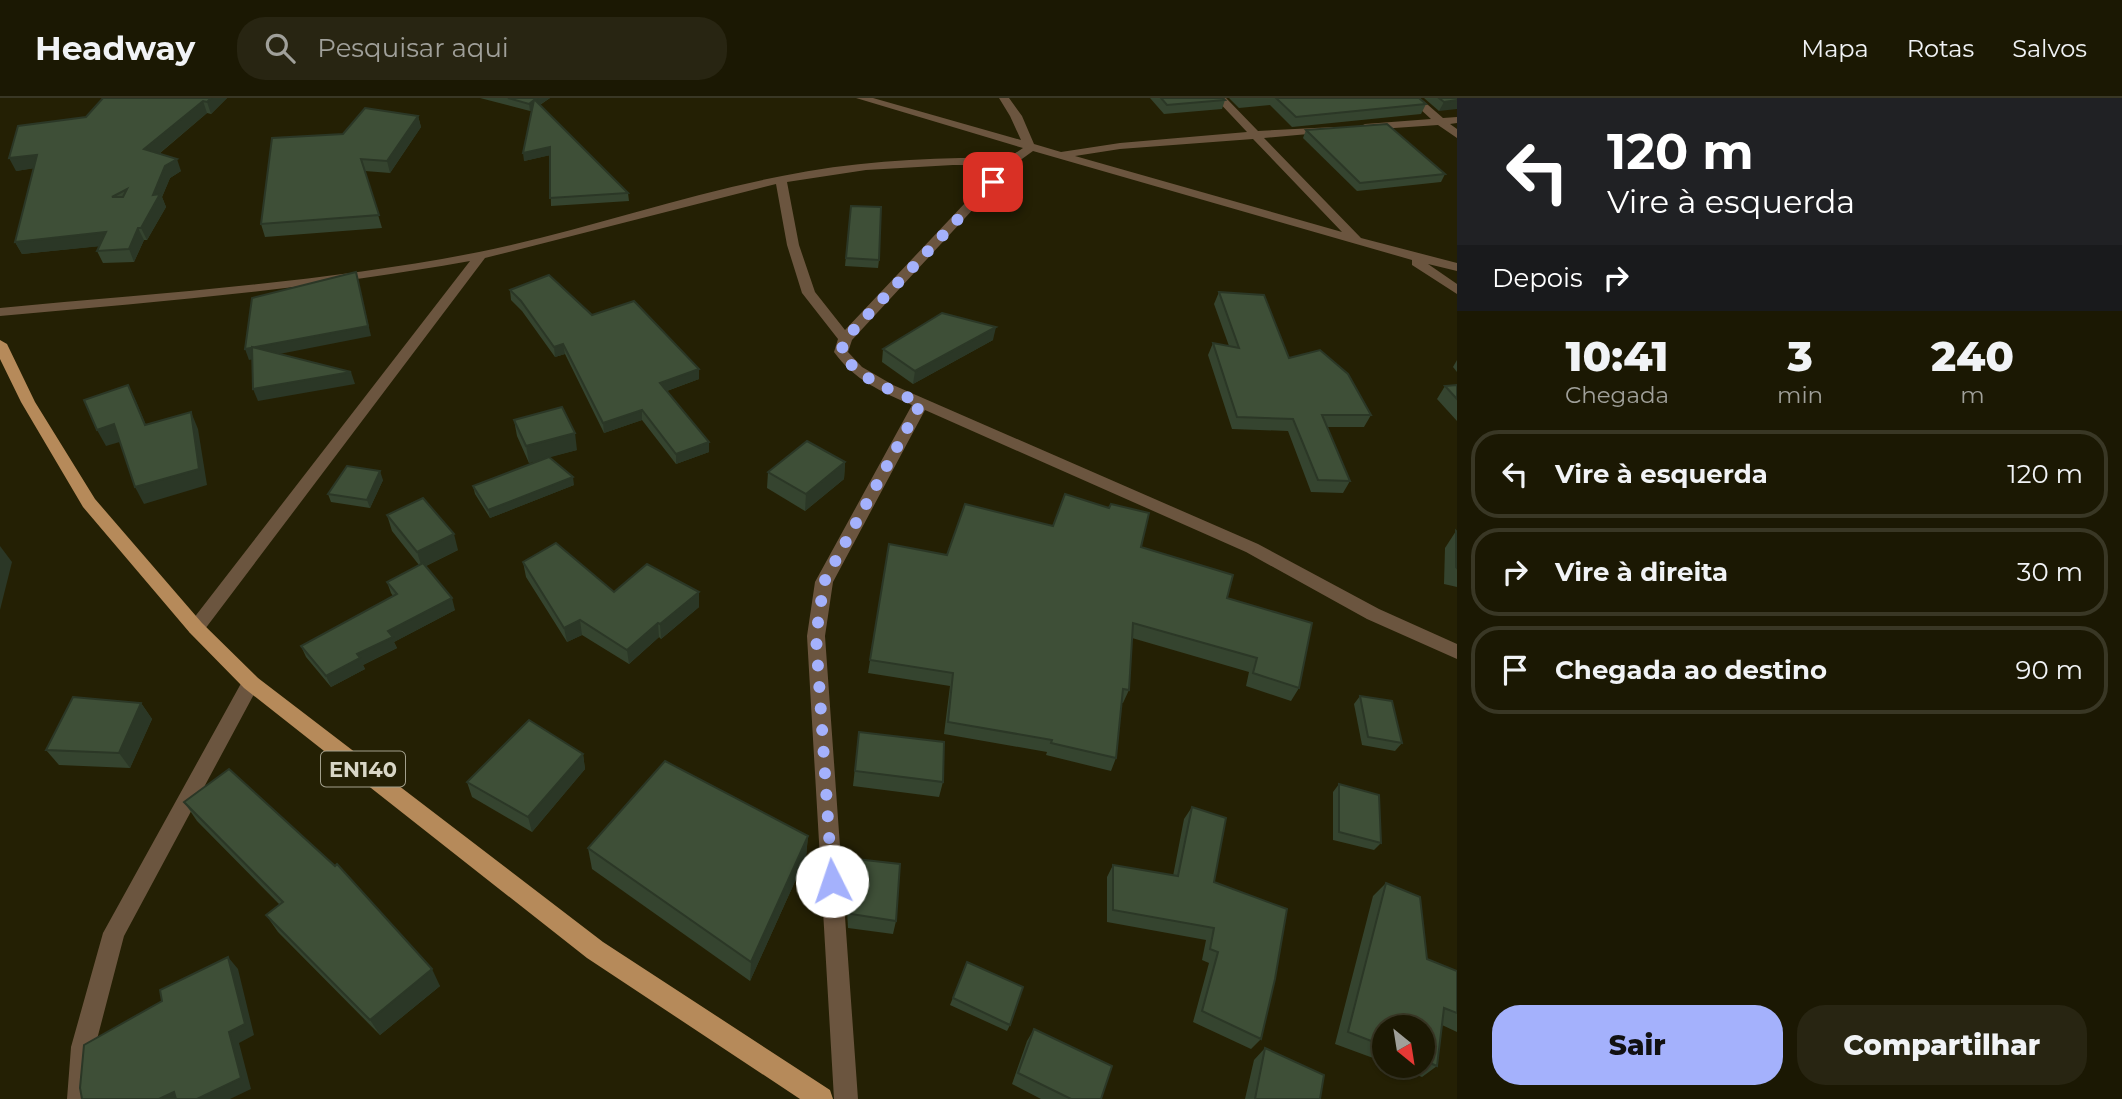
<!DOCTYPE html>
<html lang="pt">
<meta charset="utf-8">
<style>
:root{--surface:#1b1803;--page:#282512;--text:#f1f3f6;--muted:#a0a09a;--line:#393725;--accent:#a4b1fc}
body{margin:0;font-family:Montserrat,sans-serif;background:var(--page);color:var(--text);height:100vh;display:flex;flex-direction:column;font-size:26px;white-space:nowrap}
*{box-sizing:border-box;margin:0}
p{font-size:23px;color:var(--muted)}
.icon{flex:none;width:38px;height:38px;fill:none;stroke:currentColor;stroke-width:2;stroke-linecap:round;stroke-linejoin:round}
.map{position:relative;flex:1;overflow:hidden}
.side{display:flex;flex-direction:column;background:var(--surface);width:665px}
.side>*{flex:none}
.banner{background:#202124;color:#fff;overflow:hidden}
.needle{width:46px;rotate:150deg}
.buttons{position:absolute;left:1372px;top:917px;display:grid;gap:14px}
.buttons a{display:grid;place-items:center;width:63px;height:63px;border-radius:50%;background:var(--surface);box-shadow:0 2px 5px #0004,0 0 0 2px var(--line);font-size:35px}
.pin{position:absolute;display:grid;place-items:center;width:60px;height:60px;color:#fff;margin:-30px;border-radius:14px;box-shadow:0 4px 10px #0006}
.me{position:absolute;width:77px;margin:-38px;rotate:356deg;stroke-linejoin:round;filter:drop-shadow(0 0 5px #0008)}
.turn{display:flex;align-items:center;gap:24px;height:147px;padding:0 35px;font-size:32px}
.turn .icon{width:91px;height:91px;stroke-width:2.5}
.turn b{display:block;font-size:49px;line-height:60px}
.then{display:flex;align-items:center;height:66px;padding:0 35px;background:#0003;gap:14px;font-size:26px}
.eta{display:flex;justify-content:space-evenly;align-items:center;height:119px;text-align:center}
.eta b{font-size:42px;font-weight:800;line-height:49px}
.primary-button{display:flex;gap:14px;margin-top:auto;padding:14px 35px}
.primary-button a{flex:1;height:80px;border-radius:28px;background:var(--accent);color:#111;font-size:28px;font-weight:800;line-height:80px;text-align:center}
.primary-button a+a{background:var(--page);color:var(--text)}
ul{padding:0;list-style:none}
li{display:flex;align-items:center;gap:21px;height:88px;margin:0 14px 10px;padding:0 21px;border:4px solid var(--line);border-radius:28px}
li div{flex:1}
li b{display:block;font-size:26px}
li em{font-style:normal}
header{display:flex;align-items:center;gap:42px;box-sizing:border-box;height:98px;padding:0 35px;background:var(--surface);border-bottom:2px solid var(--line)}
header strong{font-size:33px}
nav{display:flex;gap:38px;margin-inline-start:auto;font-size:24px}
.search{width:490px;height:63px;background:var(--page);display:flex;align-items:center;gap:18px;box-sizing:border-box;padding:0 24px;border-radius:28px;color:var(--muted);font-size:26px}
main{display:flex;flex:1;min-height:0}
.map>svg:first-child{display:block}
.lines{fill:none;stroke-linecap:round;stroke-linejoin:round}
.minor{fill:#6b553f;fill-rule:evenodd}
.primary{fill:#b68a5a;fill-rule:evenodd}
.wall{fill:#35442f}
.shaded-wall{fill:#2b3726}
.building{fill:#3e4f37;stroke:#2b3726;stroke-width:2;fill-rule:evenodd}
.route{stroke:#a4b1fc;stroke-width:12;stroke-dasharray:0 21.6}
.labels{text-anchor:middle;dominant-baseline:central;stroke-width:5;stroke-linejoin:round;paint-order:stroke}
.shield{fill:#242004;stroke:#a29f8c;stroke-width:2}
.shield-label{font-size:21px;font-weight:bold;fill:#d8d6c6}
</style>
<header>
<strong>Headway</strong>
<div class="search"><svg class="icon" aria-label="search" viewBox="0 0 24 24"><circle cx="10" cy="10" r="6"/><path d="M15 15l6 6"/></svg>Pesquisar aqui</div>
<nav><a>Mapa</a><a>Rotas</a><a>Salvos</a></nav>
</header>
<main>
<div class="map">
<svg width="1457" height="1001" viewBox="0 0 1457 1001">
<rect width="100%" height="100%" fill="#242004"/>
<g class="lines">
<g class="minor">
<path d="M 856,0 L 873,0 L 1021,42 L 1010,18 L 999,0 L 1009,0 L 1022,18 L 1034,46 L 1061,54 L 1120,45 L 1247,34 L 1215,0 L 1226,0 L 1258,33 L 1334,29 L 1336,31 L 1330,34 L 1264,40 L 1361,140 L 1457,165 L 1457,173 L 1428,166 L 1457,186 L 1457,196 L 1412,167 L 1412,162 L 1033,53 L 1015,66 L 852,242 L 848,254 L 862,269 L 893,287 L 1258,446 L 1379,511 L 1457,546 L 1457,561 L 1367,521 L 1246,454 L 925,312 L 833,484 L 825,538 L 858,1001 L 834,1001 L 807,538 L 815,484 L 912,307 C 882,294 854,282 834,254 L 838,241 L 802,195 L 787,147 L 776,86 L 485,160 L 202,535 L 190,535 L 187,530 L 190,525 L 470,163 C 314,191 157,204 0,218 L 0,210 C 160,195 321,185 479,154 C 581,133 679,98 782,78 C 857,63 932,59 1008,60 L 1023,50 ZM 1253,41 L 1342,134 L 1075,58 L 1120,51 ZM 953,67 L 1001,67 L 845,232 L 815,194 L 799,147 L 787,84 L 866,72 Z"/>
<path d="M 1408,0 L 1420,0 L 1443,20 L 1457,19 L 1457,25 L 1450,26 L 1457,31 L 1457,40 L 1438,27 L 1365,32 L 1359,29 L 1365,26 L 1431,21 Z"/>
<path d="M 251,578 L 258,580 L 260,585 L 124,838 L 95,949 L 91,1001 L 67,1001 L 71,949 L 103,835 L 244,580 Z"/>
</g>
<path class="primary" d="M 0,242 L 7,246 L 35,304 L 95,401 L 202,525 L 258,580 L 603,844 L 830,992 L 833,1001 L 800,1001 L 587,860 L 244,590 L 190,535 L 83,409 L 21,304 L 0,261 Z"/>
</g>
<g class="wall">
<path d="M 103,0 L 227,0 L 211,16 L 207,15 L 159,56 L 181,73 L 170,80 L 162,99 L 166,109 L 147,142 L 144,142 L 134,164 L 103,165 L 97,153 L 99,148 L 22,156 L 15,144 L 34,70 L 16,73 L 86,19 Z"/>
<path d="M 480,0 L 550,0 L 540,7 L 628,95 L 629,103 L 551,108 L 550,57 L 524,63 L 532,12 L 530,13 Z"/>
<path d="M 1150,0 L 1223,0 L 1225,2 L 1222,11 L 1164,16 Z"/>
<path d="M 1229,0 L 1419,0 L 1426,6 L 1421,16 L 1292,29 L 1270,7 L 1239,10 Z"/>
<path d="M 1424,0 L 1457,0 L 1439,13 Z"/>
<path d="M 418,18 L 421,29 L 390,75 L 365,73 L 382,130 L 265,139 L 261,126 L 343,36 Z"/>
<path d="M 1306,32 L 1445,76 L 1441,84 L 1357,93 L 1303,40 Z"/>
<path d="M 851,108 L 879,162 L 878,170 L 845,168 Z"/>
<path d="M 510,192 L 592,217 L 699,271 L 699,281 L 667,293 L 709,354 L 676,366 L 642,322 L 604,335 L 565,256 L 555,259 L 522,213 L 511,202 Z"/>
<path d="M 1219,194 L 1289,260 L 1371,317 L 1364,329 L 1327,329 L 1350,383 L 1343,395 L 1311,394 L 1288,333 L 1232,331 L 1208,257 L 1213,245 L 1229,248 L 1214,206 Z"/>
<path d="M 993,242 L 913,286 L 882,264 L 883,251 Z"/>
<path d="M 1457,262 L 1457,274 L 1453,269 Z"/>
<path d="M 1457,287 L 1457,323 L 1437,301 L 1445,288 Z"/>
<path d="M 514,322 L 577,352 L 549,359 L 574,387 L 490,420 L 475,396 L 473,388 L 545,361 L 529,365 L 517,338 Z"/>
<path d="M 845,364 L 844,381 L 805,413 L 767,390 L 768,374 Z"/>
<path d="M 383,382 L 370,410 L 331,404 L 328,396 Z"/>
<path d="M 387,417 L 458,452 L 426,468 L 455,512 L 394,544 L 397,550 L 363,567 L 365,571 L 331,589 L 306,559 L 301,548 L 393,498 L 391,495 L 387,484 L 419,467 L 392,433 Z"/>
<path d="M 1053,428 L 1141,449 L 1227,500 L 1299,590 L 1291,603 L 1246,588 L 1249,574 L 1132,540 L 1129,592 L 1123,605 L 1121,605 L 1116,660 L 1111,673 L 1046,657 L 1047,654 L 944,636 L 950,588 L 868,575 L 889,446 L 947,457 Z"/>
<path d="M 1456,433 L 1457,434 L 1457,489 L 1444,486 L 1445,450 Z"/>
<path d="M 523,464 L 614,494 L 699,509 L 661,541 L 659,539 L 629,566 L 582,537 L 567,544 L 526,479 Z"/>
<path d="M 1360,598 L 1402,645 L 1395,653 L 1362,647 L 1354,606 Z"/>
<path d="M 141,605 L 152,621 L 130,670 L 59,667 L 46,652 Z"/>
<path d="M 859,634 L 943,684 L 939,699 L 853,688 Z"/>
<path d="M 583,656 L 585,671 L 532,734 L 472,699 L 467,684 Z"/>
<path d="M 1339,686 L 1381,745 L 1374,752 L 1333,742 L 1333,694 Z"/>
<path d="M 184,704 L 440,888 L 380,937 L 278,834 L 266,817 L 280,807 L 197,723 Z"/>
<path d="M 1192,709 L 1261,941 L 1251,951 L 1193,924 L 1209,865 L 1202,862 L 1206,842 L 1107,824 L 1107,779 L 1113,767 L 1173,778 L 1184,721 Z"/>
<path d="M 808,738 L 806,759 L 750,883 L 592,771 L 588,750 Z"/>
<path d="M 847,760 L 896,823 L 893,836 L 848,830 L 845,774 Z"/>
<path d="M 1386,785 L 1427,861 L 1457,873 L 1457,934 L 1442,927 L 1437,968 L 1422,979 L 1393,968 L 1423,968 L 1423,929 L 1384,929 L 1384,964 L 1335,946 L 1373,798 Z"/>
<path d="M 967,864 L 1010,927 L 1007,933 L 950,907 Z"/>
<path d="M 1034,931 L 1101,1001 L 1041,1001 L 1012,986 L 1027,943 Z"/>
<path d="M 1265,950 L 1320,1001 L 1245,1001 L 1254,962 Z"/>
</g>
<g class="shaded-wall">
<path d="M 211,0 L 227,0 L 211,16 L 207,4 Z"/>
<path d="M 537,0 L 550,0 L 536,9 L 535,2 Z"/>
<path d="M 534,2 L 535,10 L 530,13 L 529,6 Z"/>
<path d="M 1457,2 L 1457,11 L 1439,13 L 1444,4 Z"/>
<path d="M 203,3 L 207,15 L 149,64 L 144,51 Z"/>
<path d="M 418,18 L 421,29 L 390,75 L 387,63 Z"/>
<path d="M 550,49 L 551,57 L 524,63 L 523,55 Z"/>
<path d="M 37,57 L 43,69 L 16,73 L 9,60 Z"/>
<path d="M 177,61 L 181,73 L 170,80 L 162,99 L 166,109 L 147,142 L 141,130 L 153,97 L 165,68 Z"/>
<path d="M 138,130 L 144,142 L 134,164 L 129,151 Z"/>
<path d="M 106,134 L 112,147 L 22,156 L 15,144 Z"/>
<path d="M 356,174 L 371,238 L 249,262 L 245,251 Z"/>
<path d="M 996,229 L 993,242 L 913,286 L 915,273 Z"/>
<path d="M 563,246 L 565,256 L 555,259 L 554,249 Z"/>
<path d="M 699,271 L 699,281 L 661,295 L 660,285 Z"/>
<path d="M 351,274 L 355,286 L 258,303 L 253,291 Z"/>
<path d="M 128,287 L 136,303 L 153,344 L 145,327 Z"/>
<path d="M 642,312 L 642,322 L 604,335 L 603,325 Z"/>
<path d="M 191,314 L 198,331 L 207,387 L 144,406 L 135,389 Z"/>
<path d="M 114,326 L 123,343 L 106,348 L 97,332 Z"/>
<path d="M 575,335 L 577,352 L 529,365 L 526,348 Z"/>
<path d="M 709,344 L 709,354 L 676,366 L 676,356 Z"/>
<path d="M 845,364 L 844,381 L 805,413 L 806,396 Z"/>
<path d="M 380,373 L 383,382 L 370,410 L 367,402 Z"/>
<path d="M 573,379 L 574,387 L 490,420 L 488,412 Z"/>
<path d="M 454,436 L 458,452 L 422,470 L 417,454 Z"/>
<path d="M 0,448 L 12,464 L 0,512 Z"/>
<path d="M 699,494 L 699,509 L 661,541 L 660,526 Z"/>
<path d="M 452,500 L 455,512 L 394,544 L 397,550 L 363,567 L 365,571 L 331,589 L 326,578 L 388,533 Z"/>
<path d="M 580,522 L 582,537 L 567,544 L 564,530 Z"/>
<path d="M 658,525 L 659,539 L 629,566 L 627,552 Z"/>
<path d="M 141,605 L 152,621 L 130,670 L 119,655 Z"/>
<path d="M 583,656 L 585,671 L 532,734 L 528,719 Z"/>
<path d="M 808,738 L 806,759 L 750,883 L 751,864 Z"/>
<path d="M 228,859 L 238,871 L 254,937 L 239,945 L 251,991 L 230,1001 L 197,1001 Z"/>
<path d="M 432,871 L 440,888 L 380,937 L 370,922 Z"/>
<path d="M 174,994 L 182,1001 L 159,1001 Z"/>
</g>
<g class="building">
<path d="M 103,0 L 211,0 L 207,4 L 203,3 L 144,51 L 177,61 L 165,68 L 153,97 L 160,96 L 141,130 L 138,130 L 129,151 L 97,153 L 106,134 L 15,144 L 37,57 L 9,60 L 18,28 L 86,19 ZM 127,91 L 123,99 L 112,99 Z"/>
<path d="M 508,0 L 537,0 L 535,2 L 628,95 L 550,100 L 550,49 L 523,55 L 534,2 L 529,6 Z"/>
<path d="M 1161,0 L 1223,0 L 1225,2 L 1167,7 Z"/>
<path d="M 1276,0 L 1419,0 L 1426,6 L 1296,19 Z"/>
<path d="M 1439,0 L 1457,0 L 1457,2 L 1444,4 Z"/>
<path d="M 365,10 L 418,18 L 387,63 L 361,61 L 379,117 L 261,126 L 272,40 L 343,36 Z"/>
<path d="M 1387,26 L 1445,76 L 1360,85 L 1306,32 Z"/>
<path d="M 851,108 L 881,109 L 879,162 L 846,160 Z"/>
<path d="M 356,174 L 368,228 L 245,251 L 252,200 Z"/>
<path d="M 549,177 L 592,217 L 634,203 L 699,271 L 660,285 L 709,344 L 676,356 L 642,312 L 603,325 L 563,246 L 554,249 L 521,203 L 510,192 Z"/>
<path d="M 1219,194 L 1264,197 L 1289,260 L 1320,252 L 1348,276 L 1371,317 L 1322,317 L 1350,383 L 1318,382 L 1293,321 L 1237,319 L 1213,245 L 1239,250 Z"/>
<path d="M 942,215 L 996,229 L 915,273 L 883,251 Z"/>
<path d="M 252,249 L 351,274 L 253,291 Z"/>
<path d="M 128,287 L 145,327 L 191,314 L 199,371 L 135,389 L 114,326 L 97,332 L 84,302 Z"/>
<path d="M 1457,287 L 1457,301 L 1445,288 Z"/>
<path d="M 562,309 L 575,335 L 526,348 L 514,322 Z"/>
<path d="M 807,343 L 845,364 L 806,396 L 768,374 Z"/>
<path d="M 549,359 L 573,379 L 488,412 L 473,388 Z"/>
<path d="M 347,368 L 380,373 L 367,402 L 328,396 Z"/>
<path d="M 1065,396 L 1109,410 L 1111,406 L 1149,415 L 1141,449 L 1233,477 L 1227,500 L 1312,525 L 1299,590 L 1253,575 L 1257,560 L 1133,525 L 1129,592 L 1123,591 L 1116,660 L 1051,645 L 1052,642 L 948,624 L 953,575 L 870,562 L 889,446 L 947,457 L 965,406 L 1053,428 Z"/>
<path d="M 423,400 L 454,436 L 417,454 L 387,417 Z"/>
<path d="M 1456,433 L 1457,434 L 1457,470 L 1456,469 Z"/>
<path d="M 556,445 L 614,494 L 647,466 L 699,494 L 660,526 L 658,525 L 627,552 L 580,522 L 564,530 L 523,464 Z"/>
<path d="M 423,465 L 452,500 L 388,533 L 393,539 L 357,556 L 360,560 L 326,578 L 301,548 L 397,496 L 387,484 Z"/>
<path d="M 1360,598 L 1392,603 L 1402,645 L 1368,639 Z"/>
<path d="M 73,599 L 141,605 L 119,655 L 46,652 Z"/>
<path d="M 529,622 L 583,656 L 528,719 L 467,684 Z"/>
<path d="M 859,634 L 944,644 L 943,684 L 855,673 Z"/>
<path d="M 665,663 L 808,738 L 751,864 L 588,750 Z"/>
<path d="M 229,671 L 335,768 L 337,766 L 432,871 L 370,922 L 266,817 L 283,804 L 184,704 Z"/>
<path d="M 1339,686 L 1379,697 L 1381,745 L 1339,734 Z"/>
<path d="M 1192,709 L 1226,720 L 1214,784 L 1287,811 L 1275,881 L 1261,941 L 1202,913 L 1218,854 L 1210,851 L 1214,830 L 1113,812 L 1113,767 L 1178,778 Z"/>
<path d="M 847,760 L 900,766 L 896,823 L 851,816 Z"/>
<path d="M 1386,785 L 1420,799 L 1427,861 L 1457,873 L 1457,915 L 1444,910 L 1437,968 L 1423,962 L 1423,929 L 1384,929 L 1384,948 L 1348,934 Z"/>
<path d="M 228,859 L 245,926 L 229,934 L 241,980 L 197,1001 L 176,1001 L 174,994 L 159,1001 L 82,1001 L 80,990 L 84,947 L 162,903 L 160,892 Z"/>
<path d="M 967,864 L 1023,889 L 1010,927 L 953,900 Z"/>
<path d="M 1034,931 L 1112,968 L 1101,1001 L 1071,1001 L 1018,975 Z"/>
<path d="M 1265,950 L 1324,977 L 1320,1001 L 1255,1001 Z"/>
</g>
<g class="lines">
<path class="route" d="M 832,783 L 816,538 L 824,484 L 921,305 C 892,292 859,282 841,254 L 845,241 L 993,84"/>
</g>
<g class="labels">
<rect class="shield" x="321" y="653.5" width="84" height="35" rx="5"/>
<g class="shield-label">
<text x="363" y="671">EN140</text>
</g>
</g>
</svg>
<div class="buttons">
<a><svg class="needle" viewBox="-14 -14 28 28"><path d="M0-13l5 13h-10z" fill="#e53935"/><path d="M0 13l5-13h-10z" fill="#a0a09a"/></svg></a>
</div>
<div class="pin" style="left:993px;top:84px;background:#d93025"><svg class="icon" aria-label="arrive" viewBox="0 0 24 24"><path d="M6 21V4h12l-3 4 3 4H6"/></svg></div>
<svg class="me" style="left:832px;top:783px" viewBox="-20 -20 40 40"><circle r="19" fill="#fff"/><path d="M0-13L10 11 0 6-10 11z" fill="#a4b1fc"/></svg>
</div>
<section class="side">
<div class="banner">
<div class="turn"><svg class="icon" aria-label="left" viewBox="0 0 24 24"><path d="M17 20v-9H6M10 6l-5 5 5 5"/></svg><div><b>120 m</b>Vire à esquerda</div></div>
<div class="then">Depois<svg class="icon" aria-label="right" viewBox="0 0 24 24"><path d="M7 20v-9h11M14 6l5 5-5 5"/></svg></div>
</div>
<div class="eta">
<div><b>10:41</b><p>Chegada</p></div>
<div><b>3</b><p>min</p></div>
<div><b>240</b><p>m</p></div>
</div>
<ul>
<li><svg class="icon" aria-label="left" viewBox="0 0 24 24"><path d="M17 20v-9H6M10 6l-5 5 5 5"/></svg><div><b>Vire à esquerda</b></div><em>120 m</em></li>
<li><svg class="icon" aria-label="right" viewBox="0 0 24 24"><path d="M7 20v-9h11M14 6l5 5-5 5"/></svg><div><b>Vire à direita</b></div><em>30 m</em></li>
<li><svg class="icon" aria-label="arrive" viewBox="0 0 24 24"><path d="M6 21V4h12l-3 4 3 4H6"/></svg><div><b>Chegada ao destino</b></div><em>90 m</em></li>
</ul>
<div class="primary-button"><a>Sair</a><a>Compartilhar</a></div>
</section>
</main>
